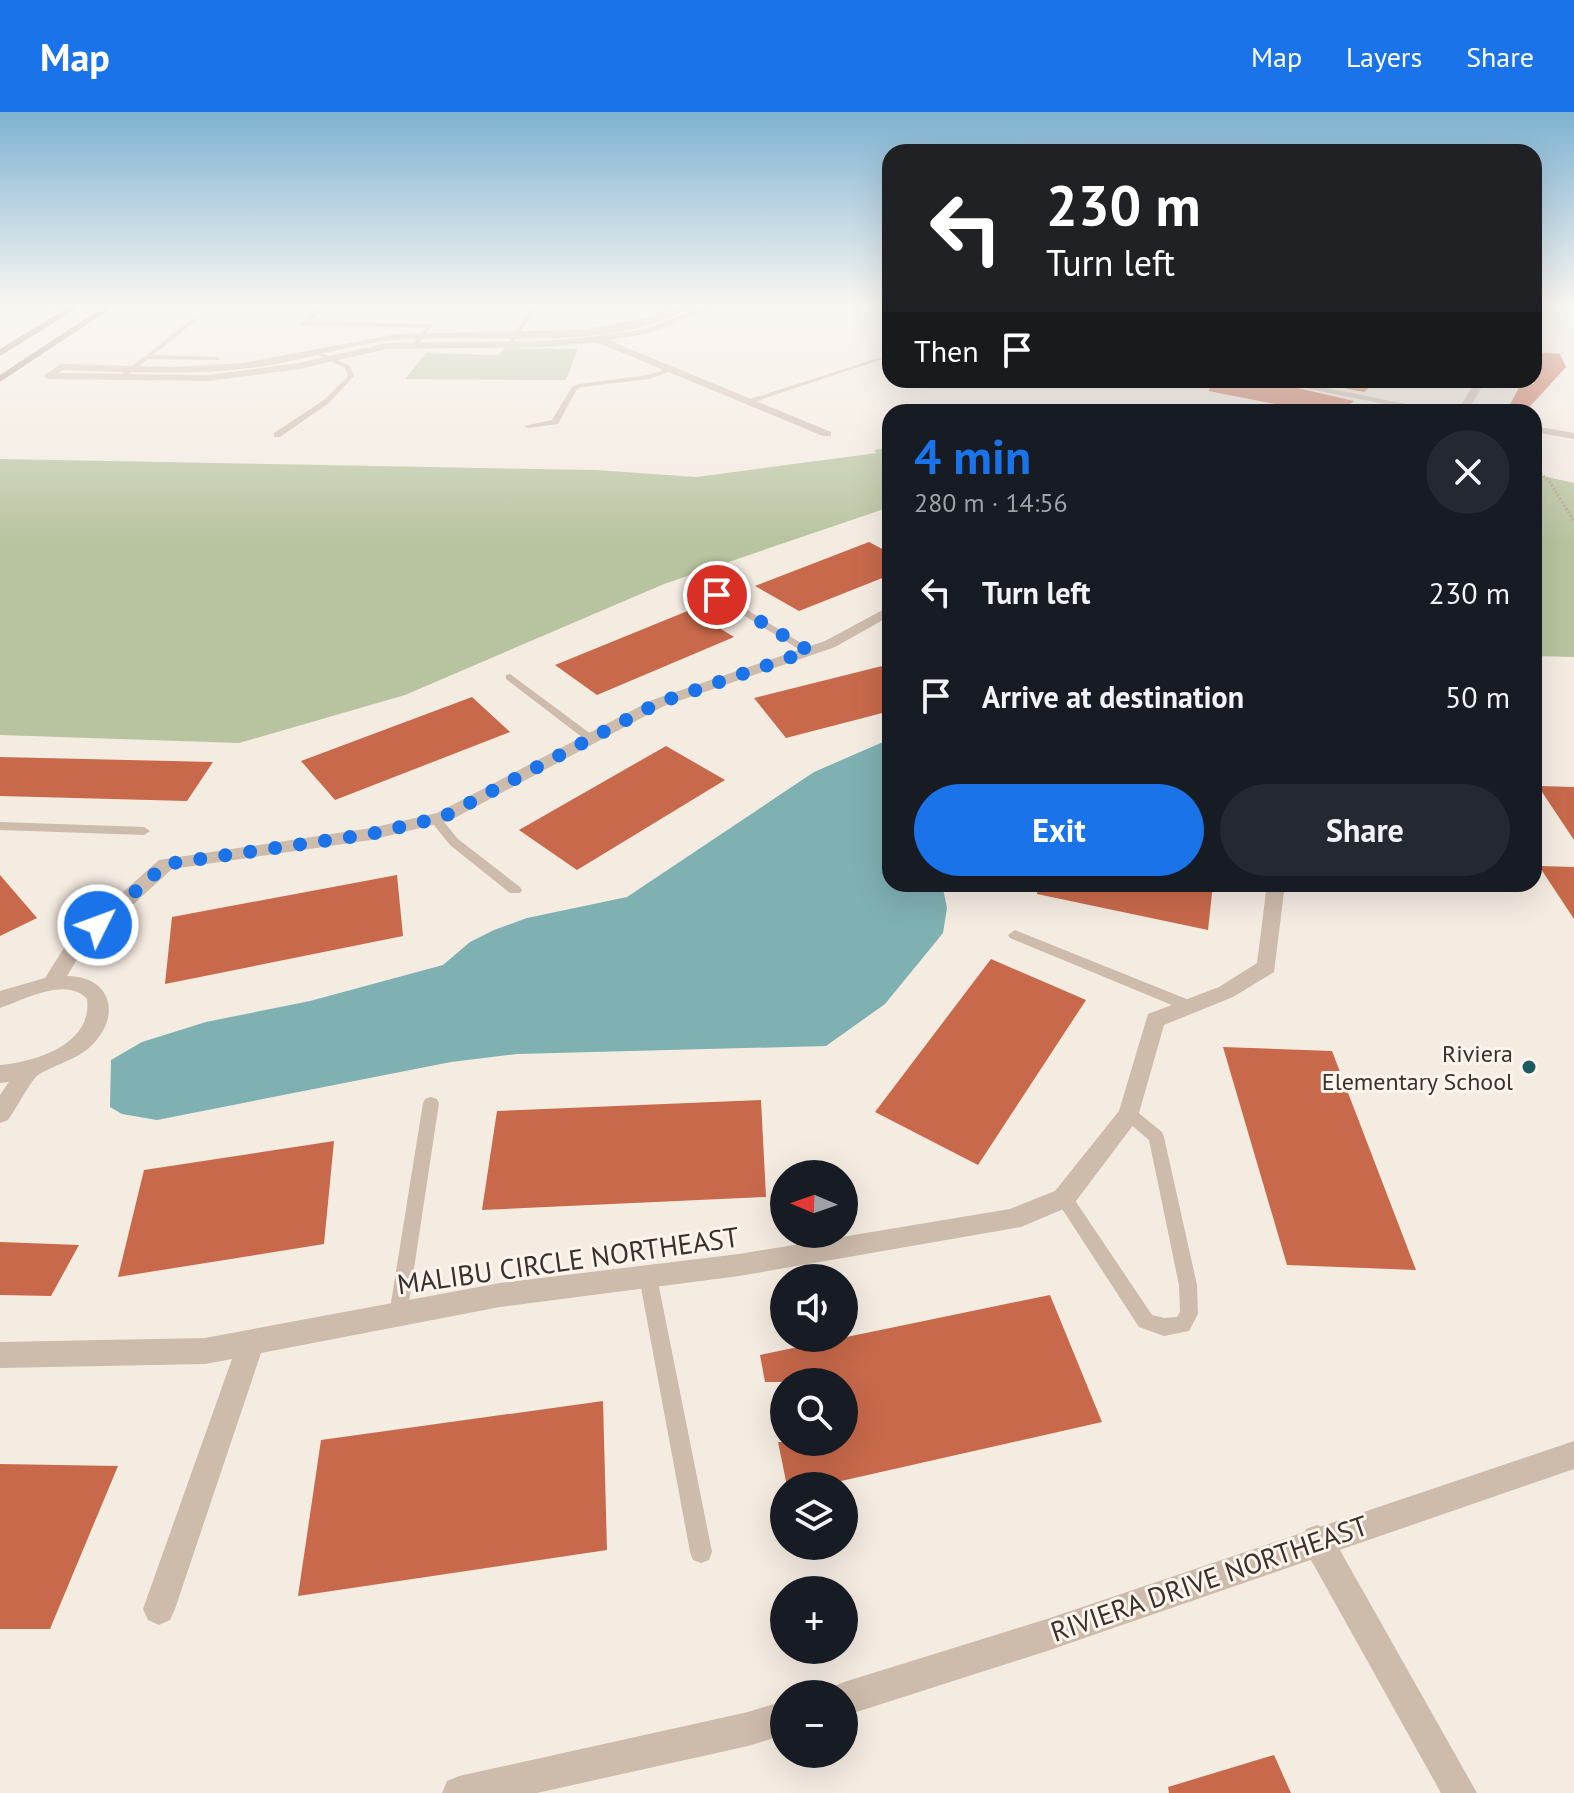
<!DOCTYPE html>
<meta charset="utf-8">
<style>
:root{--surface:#171b24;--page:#242831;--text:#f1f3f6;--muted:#9ea1a6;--accent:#1a73e8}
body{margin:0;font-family:"PT Sans",sans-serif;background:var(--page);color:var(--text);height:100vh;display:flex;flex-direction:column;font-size:30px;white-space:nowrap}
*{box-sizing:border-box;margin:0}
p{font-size:26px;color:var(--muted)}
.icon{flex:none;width:44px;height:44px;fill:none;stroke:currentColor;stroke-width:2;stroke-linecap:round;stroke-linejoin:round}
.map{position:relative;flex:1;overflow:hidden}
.details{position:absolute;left:882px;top:292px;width:660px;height:488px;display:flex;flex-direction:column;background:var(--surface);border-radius:24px;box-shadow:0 8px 32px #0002}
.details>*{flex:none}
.top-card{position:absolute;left:882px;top:32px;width:660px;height:244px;border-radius:24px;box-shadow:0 8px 32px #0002;background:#202124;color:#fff;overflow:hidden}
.needle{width:52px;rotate:272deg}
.fabs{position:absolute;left:770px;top:1048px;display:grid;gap:16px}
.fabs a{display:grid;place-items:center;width:88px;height:88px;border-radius:50%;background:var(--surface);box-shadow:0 8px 32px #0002;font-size:40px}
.pin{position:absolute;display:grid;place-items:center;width:68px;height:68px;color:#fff;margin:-34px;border:4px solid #fff;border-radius:50%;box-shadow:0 2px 8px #0007}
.me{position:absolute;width:88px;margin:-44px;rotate:48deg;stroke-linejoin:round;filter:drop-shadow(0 0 6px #0008)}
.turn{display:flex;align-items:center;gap:28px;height:168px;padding:0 32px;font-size:36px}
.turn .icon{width:104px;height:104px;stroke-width:2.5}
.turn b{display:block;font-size:56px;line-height:68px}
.then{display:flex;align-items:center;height:76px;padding:0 32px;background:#0003;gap:16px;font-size:30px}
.round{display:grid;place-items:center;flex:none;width:84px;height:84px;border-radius:42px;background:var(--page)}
.head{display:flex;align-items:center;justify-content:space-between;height:136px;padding:0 32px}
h1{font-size:48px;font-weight:700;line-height:60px;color:var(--accent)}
.primary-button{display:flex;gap:16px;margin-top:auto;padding:16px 32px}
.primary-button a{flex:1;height:92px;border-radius:48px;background:var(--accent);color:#fff;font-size:32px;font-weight:700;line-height:92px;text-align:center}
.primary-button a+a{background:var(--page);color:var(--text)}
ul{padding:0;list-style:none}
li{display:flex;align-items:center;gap:24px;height:104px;padding:0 32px}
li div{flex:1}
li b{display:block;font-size:30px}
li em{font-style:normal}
header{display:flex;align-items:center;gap:48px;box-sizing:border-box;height:112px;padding:0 40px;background:var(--accent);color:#fff}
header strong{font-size:38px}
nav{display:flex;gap:44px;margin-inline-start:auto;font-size:28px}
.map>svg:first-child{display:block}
.green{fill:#b8c4a0}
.water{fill:#7fb0b2}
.building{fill:#c8694b}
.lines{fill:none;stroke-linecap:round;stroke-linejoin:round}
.path{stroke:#b9a596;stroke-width:3;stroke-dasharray:2 2;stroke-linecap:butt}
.service{fill:#cdbbac;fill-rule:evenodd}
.minor{fill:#cdbbac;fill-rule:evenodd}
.tertiary{fill:#cdbbac;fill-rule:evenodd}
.secondary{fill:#a18a7d;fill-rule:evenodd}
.route{stroke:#1a73e8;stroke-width:14;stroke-dasharray:0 25.2}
.poi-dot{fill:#1f5a5e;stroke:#fbf5ee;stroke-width:3}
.labels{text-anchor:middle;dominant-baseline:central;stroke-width:6;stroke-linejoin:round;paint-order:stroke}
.poi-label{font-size:24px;fill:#3b302b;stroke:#fbf5ee;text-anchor:end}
.near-street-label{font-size:28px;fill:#3b302b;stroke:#fbf5ee}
</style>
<header>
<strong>Map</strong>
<nav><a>Map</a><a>Layers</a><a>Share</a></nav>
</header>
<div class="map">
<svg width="1574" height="1681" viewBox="0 0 1574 1681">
<rect width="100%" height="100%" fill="#f4ebe1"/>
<g class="green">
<path d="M 505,236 L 578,237 L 566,268 L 405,267 L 426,241 L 499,243 Z"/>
<path d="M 890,336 L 890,395 L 664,472 L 405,583 L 239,631 L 0,623 L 0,347 L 596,358 L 696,365 L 877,341 L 874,338 Z"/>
<path d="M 1534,362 L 1574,371 L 1574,545 L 1534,544 Z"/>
</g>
<path class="water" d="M 890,627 L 890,772 L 942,772 L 947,796 L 943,821 L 885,892 L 826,934 L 517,942 L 451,950 L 157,1008 L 122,1002 L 110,995 L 111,948 L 142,930 L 206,910 L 310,889 L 443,853 L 470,830 L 494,818 L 527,806 L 627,785 L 814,660 Z"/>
<g class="building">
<path d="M 1534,240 L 1560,242 L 1566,255 L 1525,300 L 1506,300 L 1522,270 L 1534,272 Z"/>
<path d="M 1210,268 L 1262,268 L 1354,289 L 1341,300 L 1315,300 L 1209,279 Z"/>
<path d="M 1301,268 L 1378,268 L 1364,280 Z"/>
<path d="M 869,430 L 890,441 L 890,463 L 799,499 L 755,474 Z"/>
<path d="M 690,498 L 734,525 L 597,583 L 555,553 Z"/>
<path d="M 890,552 L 890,599 L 786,626 L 754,586 Z"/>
<path d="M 472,585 L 510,620 L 335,688 L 301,649 Z"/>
<path d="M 666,634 L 725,668 L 577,758 L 519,718 Z"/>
<path d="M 0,645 L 213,650 L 187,689 L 0,684 Z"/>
<path d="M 1538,674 L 1574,675 L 1574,728 Z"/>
<path d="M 1539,754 L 1574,755 L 1574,807 Z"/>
<path d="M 0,763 L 37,806 L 0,824 Z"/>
<path d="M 397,763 L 403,824 L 165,872 L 172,805 Z"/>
<path d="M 1038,772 L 1213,772 L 1208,818 L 1037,782 Z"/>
<path d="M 991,847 L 1086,888 L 978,1053 L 875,1000 Z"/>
<path d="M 1223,935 L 1332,939 L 1416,1158 L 1287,1153 Z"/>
<path d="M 761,988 L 766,1085 L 482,1098 L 497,999 Z"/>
<path d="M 334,1029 L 324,1132 L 118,1165 L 144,1058 Z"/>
<path d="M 0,1130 L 79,1133 L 51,1184 L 0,1183 Z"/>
<path d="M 1050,1183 L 1102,1310 L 819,1374 L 787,1374 L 778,1330 L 844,1330 L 844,1270 L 765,1270 L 760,1243 Z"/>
<path d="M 603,1289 L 607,1438 L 298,1484 L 321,1328 Z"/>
<path d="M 0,1352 L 118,1354 L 50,1517 L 0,1517 Z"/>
<path d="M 1274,1643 L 1291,1681 L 1169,1681 L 1168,1675 Z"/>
</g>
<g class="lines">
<path class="path" d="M 1534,356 L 1549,369 L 1574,409"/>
<g class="service">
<path d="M 80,193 L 77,196 L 0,199 L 0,195 Z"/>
<path d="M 321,193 L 328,193 L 309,210 L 429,212 L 432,214 L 416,234 L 413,232 L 425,216 L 301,213 L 301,211 Z"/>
<path d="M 533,193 L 539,193 L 511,233 L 507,233 Z"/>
<path d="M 195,205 L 197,208 L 153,243 L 218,245 L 220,248 L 148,247 L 122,267 L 118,267 L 118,265 Z"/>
<path d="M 316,238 L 350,254 L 354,264 L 329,291 L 280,325 L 274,325 L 274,321 L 324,288 L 348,264 L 345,256 L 314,241 Z"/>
<path d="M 878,246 L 883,247 L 751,291 L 744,289 Z"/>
<path d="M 673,255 L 675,258 L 649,267 L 582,275 L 577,277 L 558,312 L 528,316 L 524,314 L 552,308 L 572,275 L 579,272 L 648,263 Z"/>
<path d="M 714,481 L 720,481 L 814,539 L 805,541 L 714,485 Z"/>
<path d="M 510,562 L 595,625 L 595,629 L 587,629 L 506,567 L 506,563 Z"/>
<path d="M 435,703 L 439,704 L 458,727 L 520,775 L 522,778 L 520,781 L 510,781 L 450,733 L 429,707 Z"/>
<path d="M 0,710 L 144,715 L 150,719 L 144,723 L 0,718 Z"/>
<path d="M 1015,818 L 1194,890 L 1196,894 L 1194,898 L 1184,898 L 1010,826 L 1008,823 Z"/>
<path d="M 431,985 L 437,987 L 439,991 L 407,1203 L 405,1209 L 398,1211 L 391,1209 L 389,1203 L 423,991 L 425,987 Z"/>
<path d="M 1129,996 L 1135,998 L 1162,1020 L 1164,1025 L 1197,1173 L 1198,1202 L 1189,1219 L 1164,1224 L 1139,1215 L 1055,1086 L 1058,1081 L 1064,1079 L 1070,1081 L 1152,1203 L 1164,1206 L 1177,1205 L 1180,1200 L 1179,1173 L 1149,1028 L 1123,1006 L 1121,1002 L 1123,998 Z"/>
<path d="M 648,1157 L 654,1159 L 657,1165 L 712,1440 L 709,1448 L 701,1451 L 693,1448 L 690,1440 L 639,1165 L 642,1159 Z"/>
</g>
<g class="minor">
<path d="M 682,193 L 694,193 C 613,243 486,220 395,228 C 348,232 304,249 258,255 C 193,264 128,260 63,258 L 58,261 L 209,263 L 299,251 L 387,231 L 546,229 L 598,224 L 645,217 L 708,193 L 721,193 L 650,221 L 608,228 L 831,320 L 831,324 L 823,324 L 596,230 L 546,235 L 387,237 L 299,257 L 209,269 L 48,267 L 43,264 L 61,252 L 175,255 L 243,251 L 397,222 L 583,218 L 652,205 Z"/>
<path d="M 1265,268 L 1286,268 L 1446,300 L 1424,300 Z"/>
<path d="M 1476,268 L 1486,268 L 1467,300 L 1457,300 Z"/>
<path d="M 1534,314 L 1574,321 L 1574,327 L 1534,320 Z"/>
<path d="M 890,494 L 890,504 L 835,535 L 664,594 L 449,709 L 371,728 L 172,757 L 83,838 L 67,864 C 110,864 122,902 93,932 C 78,949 45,955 35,966 C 25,979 17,995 8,1008 L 0,1011 L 0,983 L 9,970 L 0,971 L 0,953 C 36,950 93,932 87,887 C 66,864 24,888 0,896 L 0,879 L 45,866 L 69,828 L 159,748 L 371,716 L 437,701 L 652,588 L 825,529 Z"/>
<path d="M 1267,772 L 1285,772 L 1274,860 L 1233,885 L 1164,913 L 1137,1008 L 1073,1093 L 1021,1115 L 739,1164 L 500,1195 L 261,1241 L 175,1497 L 170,1508 L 159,1513 L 148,1508 L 143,1497 L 232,1247 L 205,1252 L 0,1256 L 0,1230 L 205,1226 L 500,1171 L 739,1142 L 1010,1097 L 1055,1079 L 1119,999 L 1148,902 L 1219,875 L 1257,851 Z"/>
<path d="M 1317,1413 L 1328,1417 L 1477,1681 L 1441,1681 L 1306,1439 L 1302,1428 L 1306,1417 Z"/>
</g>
<g class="tertiary">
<path d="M 1574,1329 L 1574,1357 L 1047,1539 L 844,1604 L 844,1582 L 829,1582 L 832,1575 L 844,1570 L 1047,1507 Z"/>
<path d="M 784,1589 L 784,1623 L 748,1634 L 537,1681 L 442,1681 L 447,1669 L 459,1664 L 748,1600 Z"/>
</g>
<g class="secondary">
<path d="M 72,193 L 83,193 L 0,244 L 0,237 Z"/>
<path d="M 106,193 L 116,193 L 0,270 L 0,263 Z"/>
</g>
</g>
<linearGradient id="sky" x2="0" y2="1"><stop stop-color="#7eb2d2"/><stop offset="0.45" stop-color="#faf6f2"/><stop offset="1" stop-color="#faf6f2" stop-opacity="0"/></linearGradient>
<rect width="1574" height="429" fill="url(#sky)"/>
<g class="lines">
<path class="route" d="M 98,813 L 166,752 L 371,722 L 443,705 L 658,591 L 809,539 L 717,483"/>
</g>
<circle class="poi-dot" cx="1529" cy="955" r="8"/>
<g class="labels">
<g class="poi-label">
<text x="1513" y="941">Riviera<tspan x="1513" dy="28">Elementary School</tspan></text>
</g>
<g class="near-street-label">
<text transform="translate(568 1148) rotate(-8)">MALIBU CIRCLE NORTHEAST</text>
<text transform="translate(1209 1466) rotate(-19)">RIVIERA DRIVE NORTHEAST</text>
</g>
</g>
</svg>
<div class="fabs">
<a><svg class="needle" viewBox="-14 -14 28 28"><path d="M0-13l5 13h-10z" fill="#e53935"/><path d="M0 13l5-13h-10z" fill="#9ea1a6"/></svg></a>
<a><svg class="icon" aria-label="sound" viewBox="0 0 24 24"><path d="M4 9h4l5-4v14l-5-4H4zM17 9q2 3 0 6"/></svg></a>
<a><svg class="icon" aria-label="search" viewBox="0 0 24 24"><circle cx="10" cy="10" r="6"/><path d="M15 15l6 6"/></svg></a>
<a><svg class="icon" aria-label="layers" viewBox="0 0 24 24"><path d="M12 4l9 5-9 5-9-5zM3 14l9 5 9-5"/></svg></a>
<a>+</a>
<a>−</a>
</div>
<div class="pin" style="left:717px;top:483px;background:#d93025"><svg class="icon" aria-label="arrive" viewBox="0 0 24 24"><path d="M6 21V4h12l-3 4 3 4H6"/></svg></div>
<svg class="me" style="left:98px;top:813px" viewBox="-20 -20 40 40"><circle r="17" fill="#1a73e8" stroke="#fff" stroke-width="3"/><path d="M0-11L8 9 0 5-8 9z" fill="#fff"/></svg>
<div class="top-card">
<div class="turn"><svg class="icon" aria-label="left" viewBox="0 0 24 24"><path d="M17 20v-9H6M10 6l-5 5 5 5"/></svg><div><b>230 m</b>Turn left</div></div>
<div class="then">Then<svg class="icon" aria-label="arrive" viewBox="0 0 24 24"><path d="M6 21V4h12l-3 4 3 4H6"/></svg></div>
</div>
<section class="details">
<div class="head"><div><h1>4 min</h1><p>280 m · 14:56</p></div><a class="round"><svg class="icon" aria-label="close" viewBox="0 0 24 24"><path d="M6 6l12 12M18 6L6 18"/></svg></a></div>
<ul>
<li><svg class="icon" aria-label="left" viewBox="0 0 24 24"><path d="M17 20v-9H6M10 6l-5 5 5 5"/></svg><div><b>Turn left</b></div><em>230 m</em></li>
<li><svg class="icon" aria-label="arrive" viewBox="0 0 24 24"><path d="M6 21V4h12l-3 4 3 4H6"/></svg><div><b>Arrive at destination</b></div><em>50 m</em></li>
</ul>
<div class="primary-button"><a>Exit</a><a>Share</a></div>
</section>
</div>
